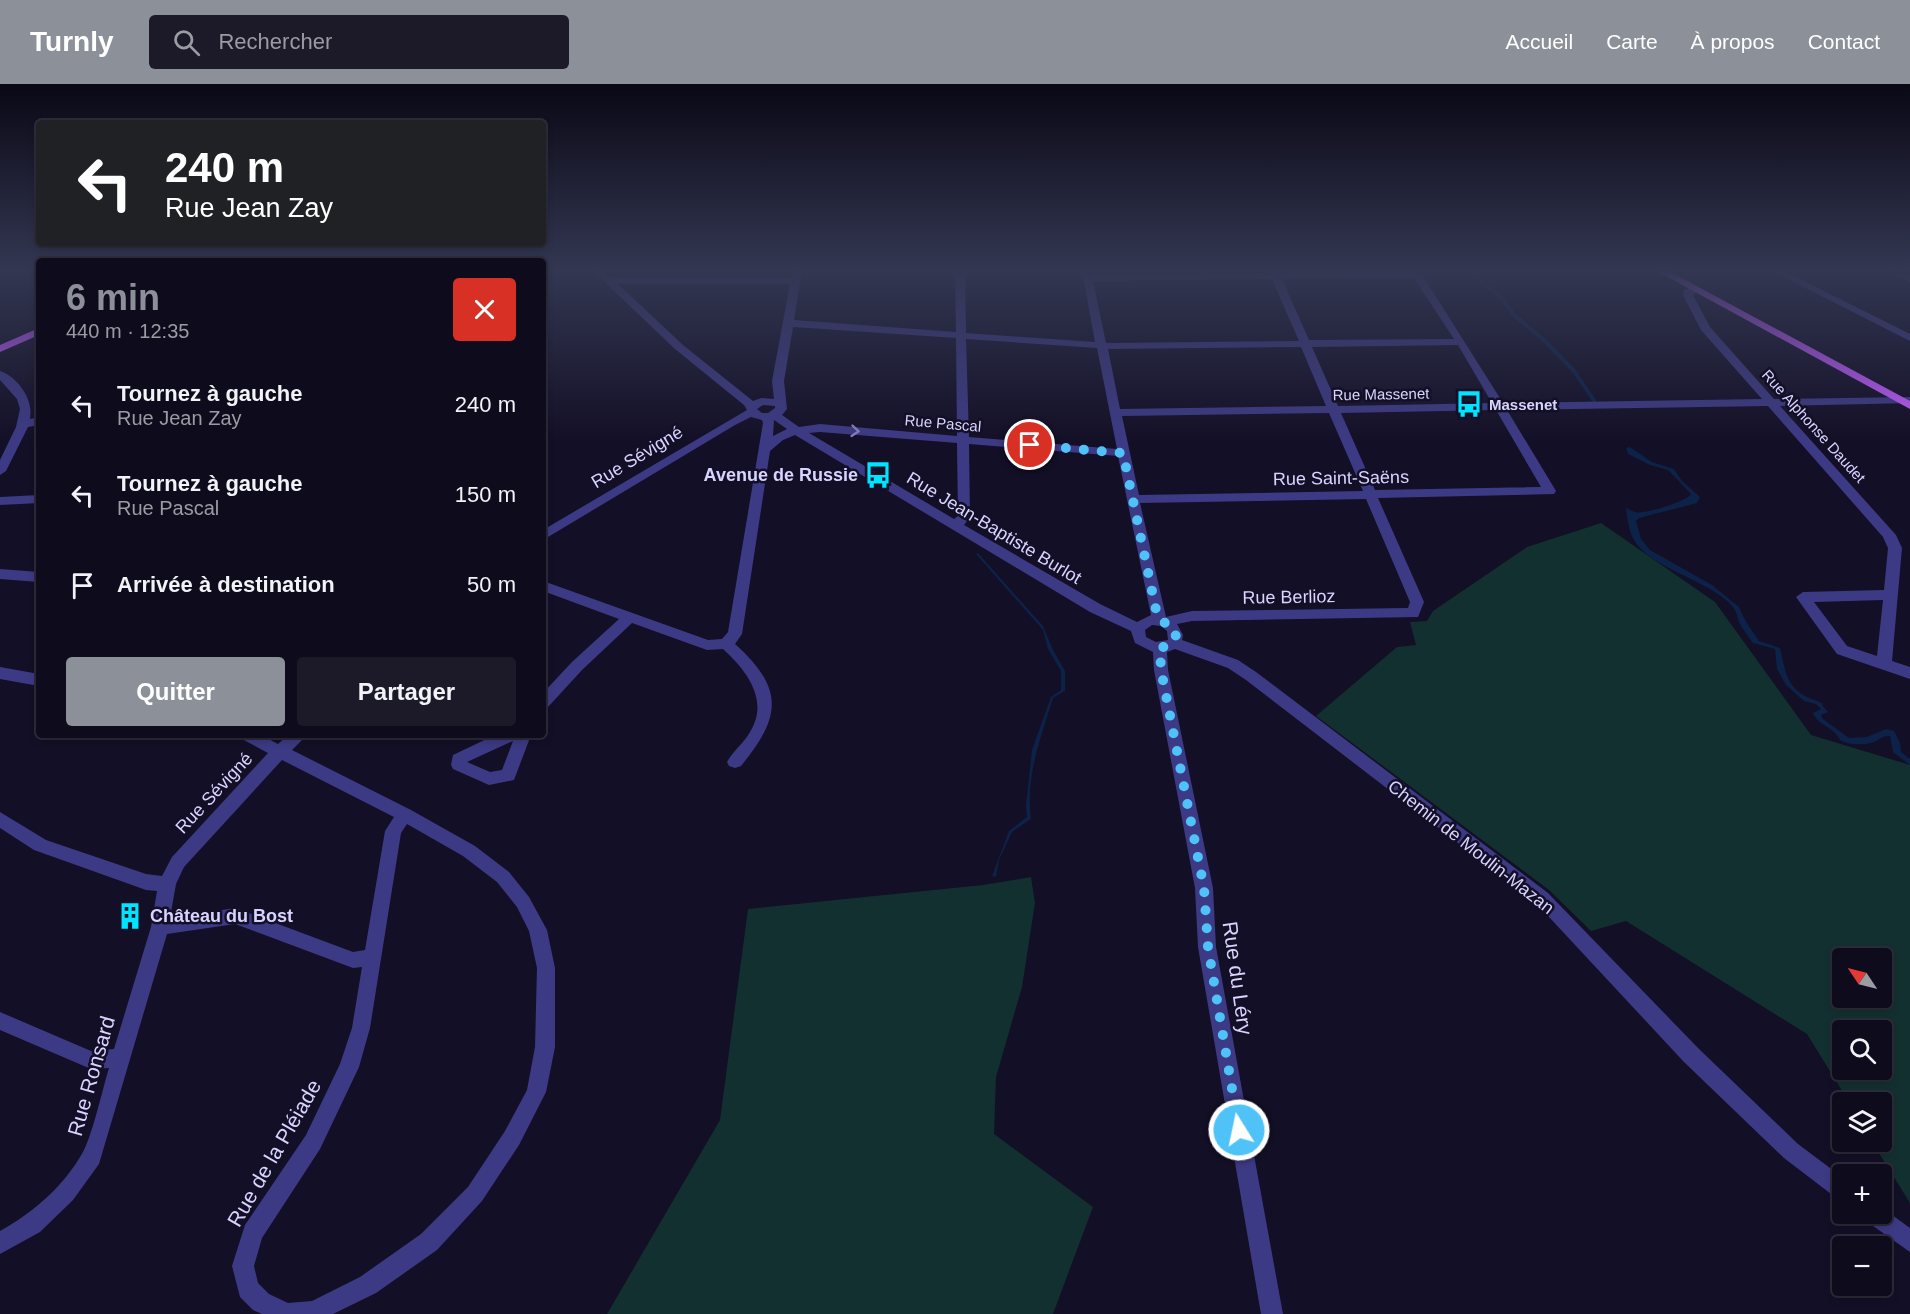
<!DOCTYPE html>
<html lang="fr">
<meta charset="utf-8">
<style>
:root{--surface:#0e0b1c;--page:#1c1929;--text:#f1f3f6;--muted:#9b9ba3;--line:#2e2b3b;--accent:#8c9099}
body{margin:0;font-family:Helvetica,sans-serif;background:var(--page);color:var(--text);height:100vh;display:flex;flex-direction:column;font-size:22px;white-space:nowrap}
*{box-sizing:border-box;margin:0}
p{font-size:20px;color:var(--muted)}
.icon{flex:none;width:33px;height:33px;fill:none;stroke:currentColor;stroke-width:2;stroke-linecap:round;stroke-linejoin:round}
.map{position:relative;flex:1;overflow:hidden}
.panel{position:absolute;left:36px;top:174px;width:510px;height:480px;display:flex;flex-direction:column;background:var(--surface);border-radius:6px;box-shadow:0 3px 9px #0003,0 0 0 2px var(--line)}
.panel>*{flex:none}
.banner{position:absolute;left:36px;top:36px;width:510px;height:126px;border-radius:6px;box-shadow:0 3px 9px #0003,0 0 0 2px var(--line);background:#202124;color:#fff;overflow:hidden}
.needle{width:39px;rotate:305deg}
.fabs{position:absolute;left:1832px;top:864px;display:grid;gap:12px}
.fabs a{display:grid;place-items:center;width:60px;height:60px;border-radius:6px;background:var(--surface);box-shadow:0 3px 9px #0003,0 0 0 2px var(--line);font-size:30px}
.pin{position:absolute;display:grid;place-items:center;width:51px;height:51px;color:#fff;margin:-26px;border:3px solid #fff;border-radius:50%;box-shadow:0 2px 6px #0007}
.me{position:absolute;width:66px;margin:-33px;rotate:350deg;stroke-linejoin:round;filter:drop-shadow(0 0 4px #0008)}
.turn{display:flex;align-items:center;gap:21px;height:126px;padding:0 30px;font-size:27px}
.turn .icon{width:78px;height:78px;stroke-width:2.5}
.turn b{display:block;font-size:42px;line-height:51px}
.round{display:grid;place-items:center;flex:none;width:63px;height:63px;border-radius:6px;background:var(--page)}
.summary{display:flex;align-items:center;justify-content:space-between;height:102px;padding:0 30px}
h1{font-size:36px;font-weight:600;line-height:45px;color:var(--accent)}
.action{display:flex;gap:12px;margin-top:auto;padding:12px 30px}
.action a{flex:1;height:69px;border-radius:6px;background:var(--accent);color:#fff;font-size:24px;font-weight:600;line-height:69px;text-align:center}
.action a+a{background:var(--page);color:var(--text)}
ul{padding:0;list-style:none}
li{display:flex;align-items:center;gap:18px;height:90px;padding:0 30px}
li div{flex:1}
li b{display:block;font-size:22px}
li em{font-style:normal}
header{display:flex;align-items:center;gap:36px;box-sizing:border-box;height:84px;padding:0 30px;background:var(--accent);color:#fff}
header strong{font-size:28px}
nav{display:flex;gap:33px;margin-inline-start:auto;font-size:21px}
.search{width:420px;height:54px;background:var(--page);display:flex;align-items:center;gap:15px;box-sizing:border-box;padding:0 21px;border-radius:6px;color:var(--muted);font-size:22px}
.map>svg:first-child{display:block}
.green{fill:#12302f;fill-rule:evenodd}
.water{fill:#0c2248}
.lines{fill:none;stroke-linecap:round;stroke-linejoin:round}
.stream{stroke:#0c2248;stroke-width:4}
.minor{fill:#3d3a85;fill-rule:evenodd}
.major{fill:#c25bff;fill-rule:evenodd}
.oneway{stroke:#837fbc}
.route{stroke:#4fc3f7;stroke-width:10;stroke-dasharray:0 18}
.labels{text-anchor:middle;dominant-baseline:central;stroke-width:5;stroke-linejoin:round;paint-order:stroke}
.far-street-label{font-size:15px;fill:#d9d4ff;stroke:#130f26}
.far-poi-label{font-size:15px;font-weight:bold;fill:#d9d4ff;stroke:#130f26;text-anchor:start}
.street-label{font-size:18px;fill:#d9d4ff;stroke:#130f26}
.poi-label{font-size:18px;font-weight:bold;fill:#d9d4ff;stroke:#130f26;text-anchor:end}
.near-street-label{font-size:21px;fill:#d9d4ff;stroke:#130f26}
</style>
<header>
<strong>Turnly</strong>
<div class="search"><svg class="icon" aria-label="search" viewBox="0 0 24 24"><circle cx="10" cy="10" r="6"/><path d="M15 15l6 6"/></svg>Rechercher</div>
<nav><a>Accueil</a><a>Carte</a><a>À propos</a><a>Contact</a></nav>
</header>
<div class="map">
<svg width="1910" height="1230" viewBox="0 0 1910 1230">
<rect width="100%" height="100%" fill="#130f26"/>
<g class="green">
<path d="M 1601,439 L 1715,518 L 1811,651 L 1910,681 L 1910,1119 L 1872,1058 L 1881,1058 L 1881,1018 L 1849,1018 L 1807,950 L 1626,837 L 1591,847 L 1549,806 L 1316,632 L 1397,563 L 1416,561 L 1410,538 L 1427,537 L 1433,527 L 1527,463 ZM 1842,874 L 1881,874 L 1881,914 L 1842,914 ZM 1842,946 L 1881,946 L 1881,986 L 1842,986 Z"/>
<path d="M 1031,793 L 1035,819 L 1022,903 L 996,993 L 994,1050 L 1093,1123 L 1053,1230 L 607,1230 L 720,1036 L 748,825 L 983,801 Z"/>
</g>
<g class="water">
<path d="M 1630,363 L 1652,378 L 1674,385 L 1682,397 L 1700,413 L 1697,419 L 1639,434 L 1636,437 L 1641,455 L 1650,466 L 1712,501 L 1739,523 L 1746,538 L 1759,557 L 1780,564 C 1785,583 1785,601 1805,612 C 1811,615 1817,616 1823,620 L 1822,621 L 1828,628 L 1821,631 L 1823,635 L 1849,654 L 1867,653 L 1886,645 L 1894,647 L 1900,659 L 1901,668 L 1910,675 L 1910,681 L 1893,668 L 1890,652 C 1882,651 1879,657 1871,659 C 1862,661 1848,661 1840,656 C 1835,643 1818,642 1813,629 L 1821,625 L 1816,620 L 1804,617 L 1786,601 L 1777,585 L 1775,565 L 1753,559 C 1749,553 1743,546 1740,540 C 1737,534 1737,528 1733,523 C 1710,496 1649,484 1634,456 C 1629,448 1627,433 1626,424 C 1629,425 1631,427 1635,428 C 1643,431 1688,417 1691,410 L 1668,386 L 1650,381 L 1628,370 L 1626,364 Z"/>
<path d="M 978,469 L 1043,542 L 1053,566 L 1065,587 L 1065,607 L 1053,614 C 1041,653 1025,694 1031,735 L 1012,748 L 999,776 L 996,793 L 992,792 L 1009,747 L 1027,733 L 1026,721 L 1032,666 L 1051,613 L 1061,606 L 1061,587 L 1048,565 L 1043,546 L 976,470 Z"/>
</g>
<g class="lines">
<path class="stream" d="M 1467,186 L 1501,213 L 1514,231 L 1546,258 L 1574,287 L 1595,318"/>
<g class="minor">
<path d="M 592,186 L 602,186 L 611,194 L 791,194 L 792,186 L 802,186 L 794,236 L 956,248 L 955,186 L 965,186 L 966,249 L 1095,258 L 1082,186 L 1090,186 L 1092,191 L 1417,188 L 1421,189 L 1503,319 L 1762,315 L 1701,246 L 1683,211 L 1684,206 L 1695,202 L 1700,205 L 1693,211 L 1710,243 L 1774,315 L 1910,313 L 1910,319 L 1780,322 L 1896,451 L 1902,464 L 1892,577 L 1910,583 L 1910,595 L 1837,570 L 1796,513 L 1803,508 L 1884,506 L 1888,464 L 1883,453 L 1768,322 L 1507,326 L 1556,407 L 1554,410 L 1378,414 L 1424,518 L 1418,533 L 1192,537 L 1177,540 L 1183,551 L 1182,556 L 1238,576 L 1256,588 L 1548,809 L 1698,964 L 1798,1060 L 1842,1093 L 1842,1116 L 1835,1113 L 1784,1074 L 1684,978 L 1536,819 L 1246,596 L 1228,584 L 1175,565 L 1167,568 L 1168,586 L 1213,804 L 1216,863 L 1283,1230 L 1261,1230 L 1198,863 L 1195,804 L 1154,586 L 1153,568 L 1135,559 L 1131,547 L 1090,528 L 795,351 L 783,356 L 770,367 L 742,550 L 735,560 C 785,605 781,633 741,682 L 735,684 L 729,682 L 727,678 C 733,667 744,659 750,648 C 770,616 746,586 723,565 L 707,566 L 632,539 L 582,586 L 548,623 L 543,625 L 543,609 L 572,578 L 619,535 L 543,507 L 543,497 L 708,556 L 722,555 L 728,548 L 763,339 L 762,336 L 751,333 L 735,341 L 543,456 L 543,446 L 747,326 L 744,321 L 675,265 ZM 1414,194 L 1454,255 L 1309,256 L 1282,195 ZM 1272,195 L 1299,257 L 1106,259 L 1093,197 ZM 618,200 L 790,200 L 772,297 L 774,315 L 761,314 L 753,317 L 683,261 ZM 793,243 L 956,254 L 957,352 L 820,340 L 799,343 L 782,331 L 787,325 L 784,297 ZM 966,255 L 1097,264 L 1117,365 L 969,353 ZM 1458,261 L 1492,319 L 1338,322 L 1312,263 ZM 1301,263 L 1326,322 L 1120,325 L 1108,265 ZM 763,321 L 775,322 L 775,324 L 768,329 L 762,329 L 757,325 ZM 1496,326 L 1541,403 L 1375,406 L 1341,329 ZM 1329,329 L 1363,407 L 1139,411 L 1122,332 ZM 774,336 L 787,345 L 773,352 ZM 820,348 L 957,359 L 958,432 L 954,435 L 809,349 ZM 969,360 L 1118,372 L 1151,531 L 1137,538 L 1100,520 L 964,441 L 970,433 ZM 1366,415 L 1410,518 L 1408,524 L 1192,527 L 1166,533 L 1140,419 ZM 1883,516 L 1877,572 L 1847,562 L 1814,518 ZM 1152,541 L 1161,542 L 1167,547 L 1168,556 L 1156,558 L 1146,553 L 1145,546 Z"/>
<path d="M 1770,186 L 1782,186 L 1910,250 L 1910,257 Z"/>
<path d="M 1885,186 L 1898,186 L 1910,191 L 1910,198 Z"/>
<path d="M 0,287 C 18,293 34,316 30,335 L 39,333 L 39,341 L 28,343 L 6,387 L 0,391 L 0,376 L 16,343 L 20,325 L 17,315 L 0,296 Z"/>
<path d="M 39,411 L 39,419 L 0,421 L 0,413 Z"/>
<path d="M 0,485 L 39,488 L 39,498 L 0,495 Z"/>
<path d="M 0,583 L 39,590 L 39,602 L 0,595 Z"/>
<path d="M 239,651 L 261,651 L 278,660 L 288,651 L 307,651 L 292,666 L 411,726 L 475,762 L 509,788 L 529,813 L 547,846 L 555,884 L 555,963 L 546,1008 L 519,1061 L 482,1117 L 437,1166 L 376,1209 L 333,1230 L 262,1230 L 253,1226 L 240,1213 L 232,1182 L 245,1141 L 306,1051 L 340,980 L 352,944 L 362,883 L 353,884 L 235,840 L 167,850 L 99,1080 L 73,1116 L 40,1148 L 0,1170 L 0,1147 C 33,1129 64,1102 83,1068 C 93,1049 102,1007 109,984 L 91,985 L 0,946 L 0,928 L 91,967 L 114,965 L 151,843 L 157,807 L 146,806 L 34,766 L 0,744 L 0,728 L 46,756 L 146,790 L 162,792 L 172,773 L 268,669 L 242,655 ZM 282,676 L 394,733 L 385,747 L 365,866 L 353,868 L 235,824 L 170,834 L 176,800 L 184,783 ZM 407,740 L 463,772 L 497,798 L 517,823 L 529,847 L 537,884 L 535,963 L 527,1006 L 505,1047 L 468,1103 L 421,1150 L 360,1193 L 312,1217 L 288,1219 L 269,1210 L 258,1199 L 254,1182 L 262,1154 L 320,1065 L 359,983 L 370,944 L 401,749 Z"/>
<path d="M 495,651 L 531,651 L 514,696 L 489,701 L 453,685 L 451,681 L 453,671 ZM 513,657 L 502,686 L 490,688 L 467,678 Z"/>
<path d="M 1881,1123 L 1910,1144 L 1910,1168 L 1866,1137 L 1863,1130 L 1881,1130 Z"/>
</g>
<g class="major">
<path d="M 1655,186 L 1667,186 L 1910,317 L 1910,325 Z"/>
<path d="M 39,244 L 39,251 L 0,268 L 0,261 Z"/>
</g>
</g>
<defs><path id="oneway-chevron" d="M-2-3.5L2.5 0L-2 3.5" fill="none" stroke-width="1.6" stroke-linecap="round" stroke-linejoin="round" transform="scale(1.5)"/></defs>
<use class="oneway" href="#oneway-chevron" transform="translate(855 347) rotate(5)"/>
<linearGradient id="sky" x2="0" y2="1"><stop stop-color="#0a0815"/><stop offset="0.52" stop-color="#333752"/><stop offset="1" stop-color="#333752" stop-opacity="0"/></linearGradient>
<rect width="1910" height="358" fill="url(#sky)"/>
<g class="lines">
<path class="route" d="M 1030,361 L 1123,369 L 1156,526 L 1160,536 L 1172,543 L 1176,551 L 1170,561 L 1160,564 L 1161,586 L 1204,804 L 1208,863 L 1239,1046"/>
</g>
<defs>
<symbol id="bus-bare" viewBox="-9 -9 18 18"><path d="M-5-6H5V4H4V6H2V4H-2V6H-4V4H-5ZM-3.5-4V0h7V-4ZM-3.5 1.2v1.5H-2V1.2ZM2 1.2v1.5H3.5V1.2Z" fill="#00e5ff" stroke="#130f26" stroke-width="2.5" paint-order="stroke"/></symbol>
<symbol id="building-bare" viewBox="-9 -9 18 18"><path d="M-4-6H4V6H1V3H-1V6H-4ZM-2.5-4.3h1.7v1.8h-1.7ZM.8-4.3h1.7v1.8H.8ZM-2.5-1h1.7V.8h-1.7ZM.8-1h1.7V.8H.8Z" fill="#00e5ff" stroke="#130f26" stroke-width="2.5" paint-order="stroke"/></symbol>
</defs>
<g fill-rule="evenodd">
<use href="#bus-bare" x="1450" y="301" width="38" height="38"/>
<use href="#bus-bare" x="859" y="372" width="38" height="38"/>
<use href="#building-bare" x="111" y="813" width="38" height="38"/>
</g>
<g class="labels">
<g class="far-street-label">
<text transform="translate(1381 310) rotate(-1)">Rue Massenet</text>
<text transform="translate(943 339) rotate(5)">Rue Pascal</text>
<text transform="translate(1814 342) rotate(48)">Rue Alphonse Daudet</text>
</g>
<g class="far-poi-label">
<text x="1489" y="320">Massenet</text>
</g>
<g class="street-label">
<text transform="translate(637 373) rotate(-31)">Rue Sévigné</text>
<text transform="translate(1341 394) rotate(-1)">Rue Saint-Saëns</text>
<text transform="translate(994 444) rotate(31)">Rue Jean-Baptiste Burlot</text>
<text transform="translate(1289 513) rotate(-1)">Rue Berlioz</text>
<text transform="translate(214 709) rotate(-47)">Rue Sévigné</text>
<text transform="translate(1471 763) rotate(38)">Chemin de Moulin-Mazan</text>
</g>
<g class="poi-label">
<text x="858" y="391">Avenue de Russie</text>
<text x="150" y="832" text-anchor="start">Château du Bost</text>
</g>
<g class="near-street-label">
<text transform="translate(1238 894) rotate(82)">Rue du Léry</text>
<text transform="translate(91 992) rotate(-74)">Rue Ronsard</text>
<text transform="translate(274 1069) rotate(-60)">Rue de la Pléiade</text>
</g>
</g>
</svg>
<div class="fabs">
<a><svg class="needle" viewBox="-14 -14 28 28"><path d="M0-13l5 13h-10z" fill="#e53935"/><path d="M0 13l5-13h-10z" fill="#9b9ba3"/></svg></a>
<a><svg class="icon" aria-label="search" viewBox="0 0 24 24"><circle cx="10" cy="10" r="6"/><path d="M15 15l6 6"/></svg></a>
<a><svg class="icon" aria-label="layers" viewBox="0 0 24 24"><path d="M12 4l9 5-9 5-9-5zM3 14l9 5 9-5"/></svg></a>
<a>+</a>
<a>−</a>
</div>
<div class="pin" style="left:1030px;top:361px;background:#d93025"><svg class="icon" aria-label="arrive" viewBox="0 0 24 24"><path d="M6 21V4h12l-3 4 3 4H6"/></svg></div>
<svg class="me" style="left:1239px;top:1046px" viewBox="-20 -20 40 40"><circle r="17" fill="#4fc3f7" stroke="#fff" stroke-width="3"/><path d="M0-11L8 9 0 5-8 9z" fill="#fff"/></svg>
<div class="banner">
<div class="turn"><svg class="icon" aria-label="left" viewBox="0 0 24 24"><path d="M17 20v-9H6M10 6l-5 5 5 5"/></svg><div><b>240 m</b>Rue Jean Zay</div></div>
</div>
<section class="panel">
<div class="summary"><div><h1>6 min</h1><p>440 m · 12:35</p></div><a class="round" style="background:#d93025;color:#fff"><svg class="icon" aria-label="close" viewBox="0 0 24 24"><path d="M6 6l12 12M18 6L6 18"/></svg></a></div>
<ul>
<li><svg class="icon" aria-label="left" viewBox="0 0 24 24"><path d="M17 20v-9H6M10 6l-5 5 5 5"/></svg><div><b>Tournez à gauche</b><p>Rue Jean Zay</p></div><em>240 m</em></li>
<li><svg class="icon" aria-label="left" viewBox="0 0 24 24"><path d="M17 20v-9H6M10 6l-5 5 5 5"/></svg><div><b>Tournez à gauche</b><p>Rue Pascal</p></div><em>150 m</em></li>
<li><svg class="icon" aria-label="arrive" viewBox="0 0 24 24"><path d="M6 21V4h12l-3 4 3 4H6"/></svg><div><b>Arrivée à destination</b></div><em>50 m</em></li>
</ul>
<div class="action"><a>Quitter</a><a>Partager</a></div>
</section>
</div>
